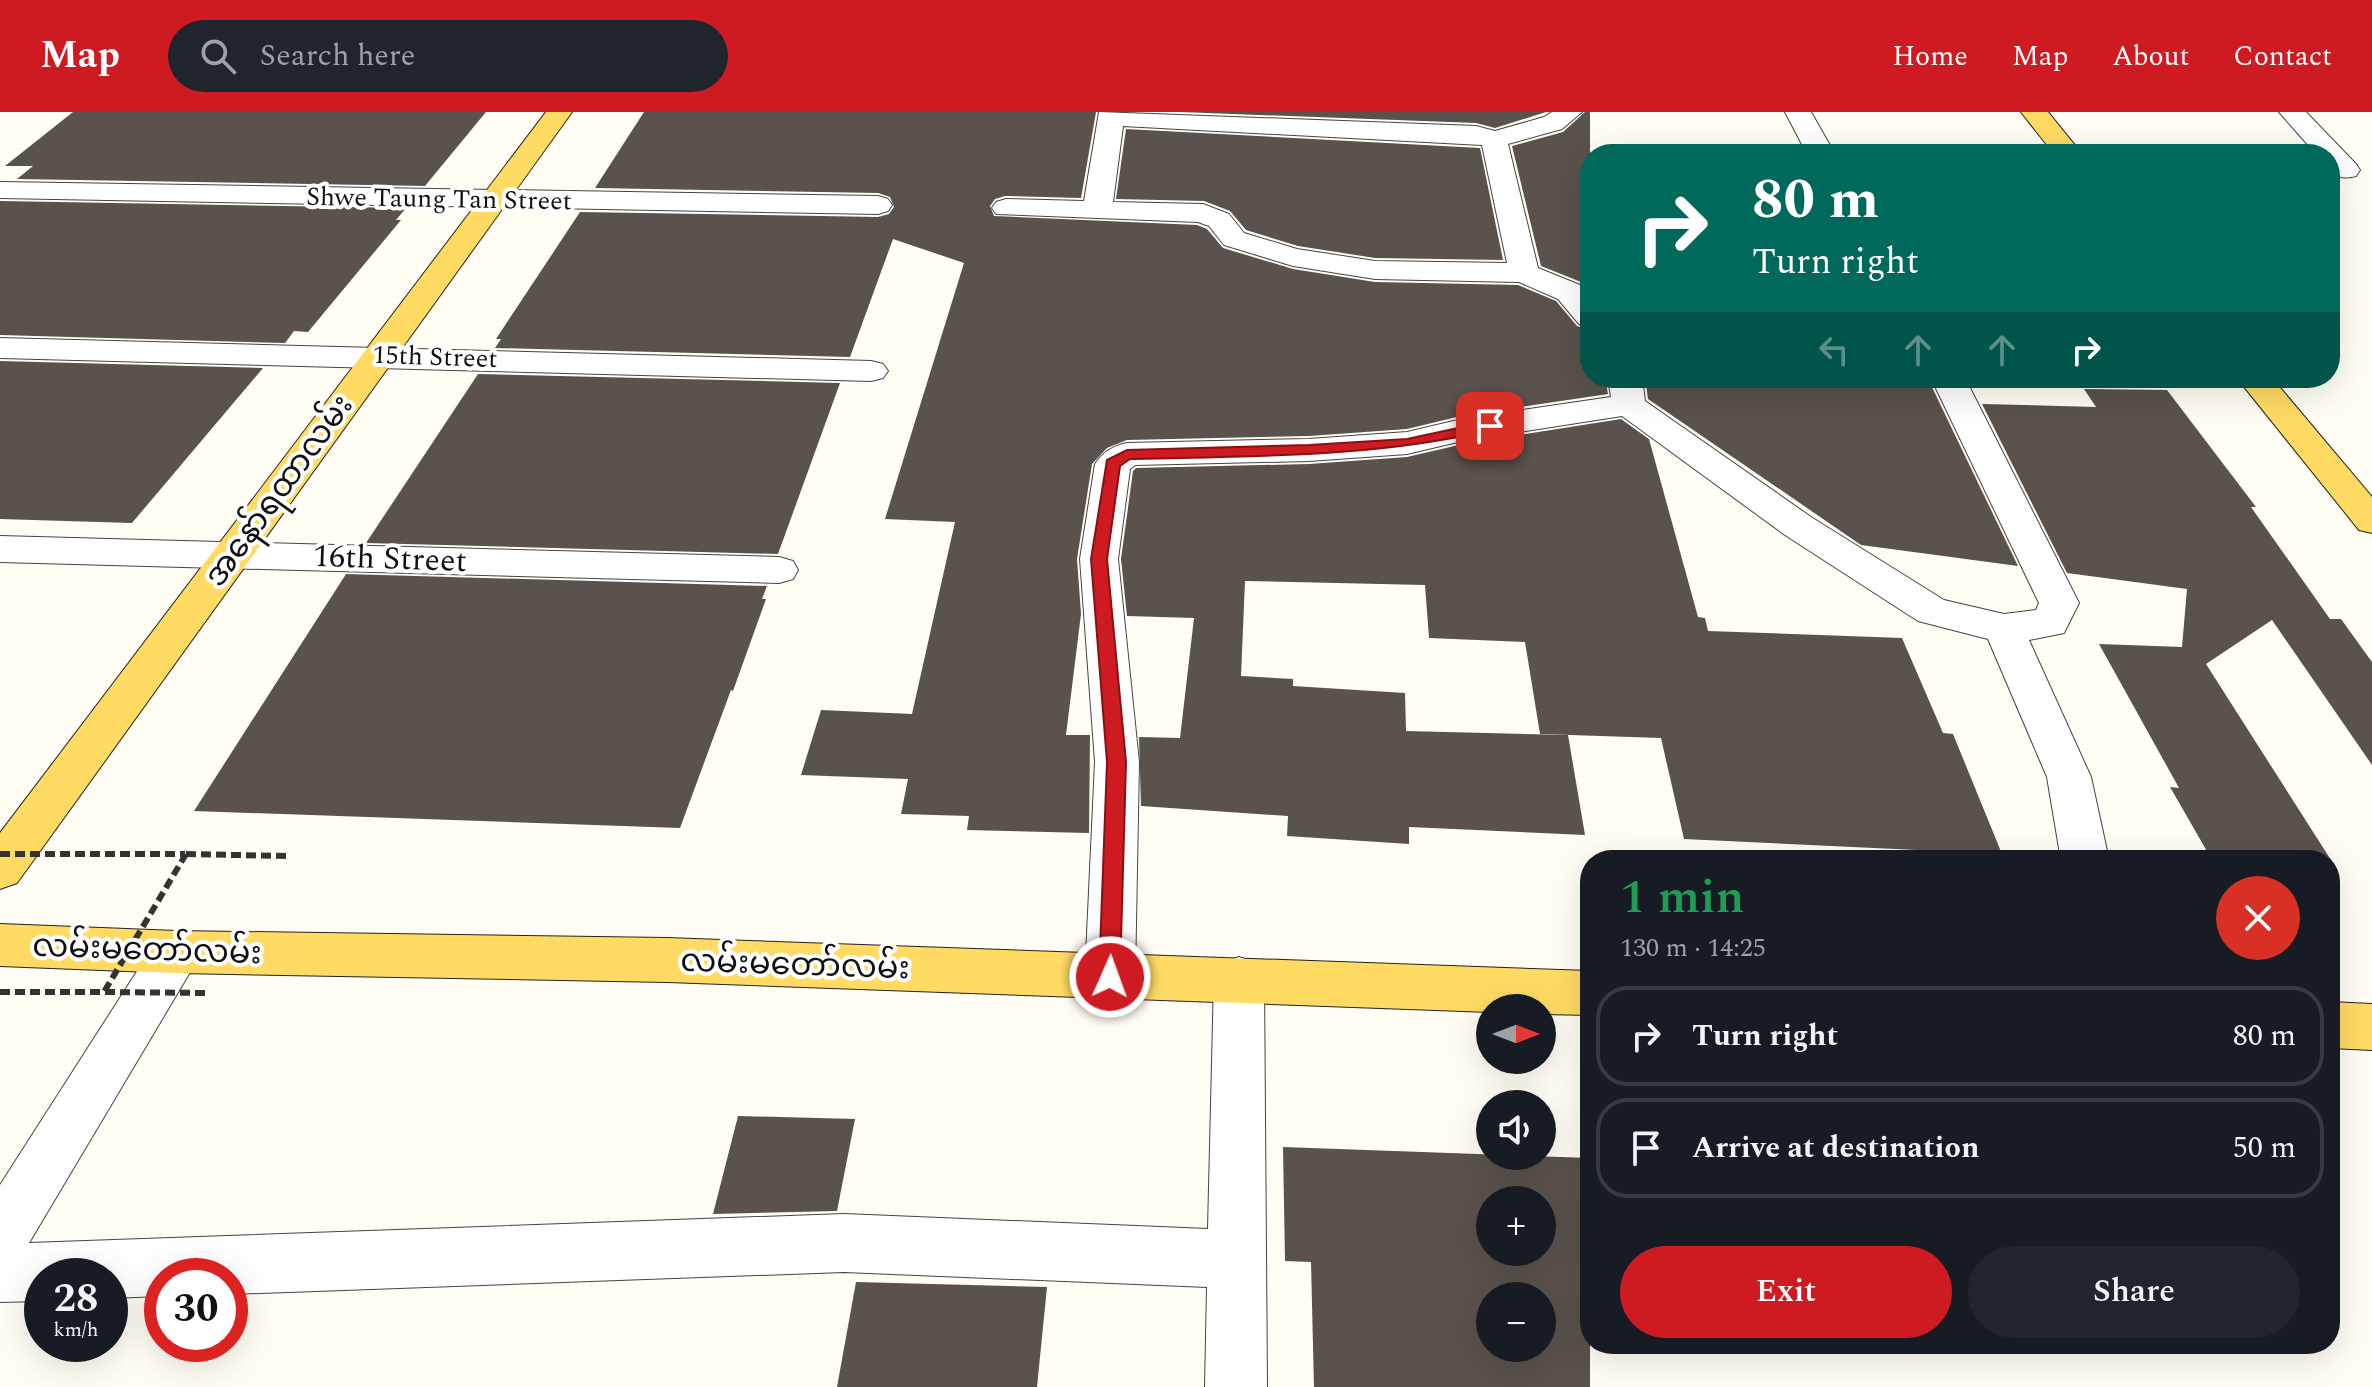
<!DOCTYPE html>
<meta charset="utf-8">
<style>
:root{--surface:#171b24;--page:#20242c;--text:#f1f3f6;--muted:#9ea1a6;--line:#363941;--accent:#ce1b21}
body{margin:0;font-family:Spectral,"Noto Sans Myanmar",serif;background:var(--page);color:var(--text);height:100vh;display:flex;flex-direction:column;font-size:30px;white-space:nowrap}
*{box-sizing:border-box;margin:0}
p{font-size:26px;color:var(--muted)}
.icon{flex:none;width:44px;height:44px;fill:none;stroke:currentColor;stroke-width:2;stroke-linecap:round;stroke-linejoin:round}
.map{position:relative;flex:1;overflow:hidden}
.sheet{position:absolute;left:1580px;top:738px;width:760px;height:504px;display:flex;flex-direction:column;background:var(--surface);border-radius:32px;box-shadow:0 8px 32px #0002}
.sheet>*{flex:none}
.top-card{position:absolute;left:1580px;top:32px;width:760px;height:244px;border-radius:32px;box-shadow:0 8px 32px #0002;background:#00695c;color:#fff;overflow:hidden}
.needle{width:52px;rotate:90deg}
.tools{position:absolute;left:1476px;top:882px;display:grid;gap:16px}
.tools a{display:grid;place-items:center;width:80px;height:80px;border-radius:50%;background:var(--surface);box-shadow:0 8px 32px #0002;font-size:40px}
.speed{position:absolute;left:24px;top:1146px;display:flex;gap:16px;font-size:40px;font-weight:700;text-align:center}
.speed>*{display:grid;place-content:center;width:104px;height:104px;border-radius:50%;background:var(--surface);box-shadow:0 8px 32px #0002;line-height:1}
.speed small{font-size:20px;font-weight:400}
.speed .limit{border:12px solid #d22;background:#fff;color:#111}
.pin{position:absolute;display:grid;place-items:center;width:68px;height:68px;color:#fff;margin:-34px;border-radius:16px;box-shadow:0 4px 12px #0006}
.me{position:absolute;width:88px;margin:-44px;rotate:2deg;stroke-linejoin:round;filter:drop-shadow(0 0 6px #0008)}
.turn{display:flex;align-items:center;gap:28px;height:168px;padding:0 40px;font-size:36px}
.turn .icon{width:104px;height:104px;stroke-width:2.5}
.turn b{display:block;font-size:56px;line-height:68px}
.lanes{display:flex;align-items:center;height:76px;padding:0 40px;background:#0003;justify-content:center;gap:40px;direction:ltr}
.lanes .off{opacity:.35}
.round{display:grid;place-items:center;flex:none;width:84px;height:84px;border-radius:42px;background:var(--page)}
.summary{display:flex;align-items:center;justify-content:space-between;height:136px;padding:0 40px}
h1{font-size:48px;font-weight:600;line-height:60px;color:#1e9e55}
.action{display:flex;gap:16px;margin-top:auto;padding:16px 40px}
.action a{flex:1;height:92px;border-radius:48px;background:var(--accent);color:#fff;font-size:32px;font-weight:600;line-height:92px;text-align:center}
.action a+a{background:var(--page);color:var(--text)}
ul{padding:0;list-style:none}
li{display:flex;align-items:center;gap:24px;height:100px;margin:0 16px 12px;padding:0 24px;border:4px solid var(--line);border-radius:32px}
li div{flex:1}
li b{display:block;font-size:30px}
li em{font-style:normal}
header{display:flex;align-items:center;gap:48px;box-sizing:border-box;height:112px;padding:0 40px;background:var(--accent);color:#fff}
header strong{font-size:38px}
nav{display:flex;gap:44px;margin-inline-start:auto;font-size:28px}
.search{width:560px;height:72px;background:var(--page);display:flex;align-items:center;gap:20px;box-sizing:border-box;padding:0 28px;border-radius:44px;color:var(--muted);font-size:30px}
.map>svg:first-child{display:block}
.building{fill:#5a524c;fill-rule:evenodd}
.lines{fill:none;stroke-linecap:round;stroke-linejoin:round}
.minor-casing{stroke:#444;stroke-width:2}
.major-casing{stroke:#222;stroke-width:2}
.path{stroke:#333;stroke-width:6;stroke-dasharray:10 5;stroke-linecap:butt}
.minor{fill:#fff;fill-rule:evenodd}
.major{fill:#ffdb64;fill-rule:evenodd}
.path-bridge{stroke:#333;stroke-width:6;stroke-dasharray:10 5;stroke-linecap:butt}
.route{fill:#ce1b21;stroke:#861215;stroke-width:2}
.labels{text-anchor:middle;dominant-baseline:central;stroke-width:8;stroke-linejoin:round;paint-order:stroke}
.far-street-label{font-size:26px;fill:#111;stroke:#fff}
.street-label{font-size:32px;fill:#111;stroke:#fff}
</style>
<header>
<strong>Map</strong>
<div class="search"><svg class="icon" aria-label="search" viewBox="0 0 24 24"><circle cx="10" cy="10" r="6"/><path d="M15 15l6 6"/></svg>Search here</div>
<nav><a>Home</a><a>Map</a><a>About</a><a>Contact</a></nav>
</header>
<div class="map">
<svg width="2372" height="1275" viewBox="0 0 2372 1275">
<rect width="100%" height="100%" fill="#fffdf4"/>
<g class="building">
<path d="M 73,0 L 486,0 L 425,74 L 17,67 L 33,54 L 5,54 Z"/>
<path d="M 644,0 L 1096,0 L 1081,86 L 1005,84 L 995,87 L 990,94 L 994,104 L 1197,113 L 1207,117 L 1223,136 L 1293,157 L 1375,170 L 1518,173 L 1556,189 L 1577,214 L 1590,218 L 1590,266 L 1599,266 L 1600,271 L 1606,271 L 1608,282 L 1461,304 L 1407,317 L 1309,324 L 1127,328 L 1107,336 L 1092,352 L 1077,447 L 1081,502 L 1066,623 L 1090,623 L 1089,721 L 967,718 L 969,704 L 901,702 L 908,667 L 801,663 L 821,598 L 912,602 L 955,410 L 885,407 L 964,151 L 893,127 L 850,245 L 495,236 L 501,227 L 496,227 L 580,100 L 878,105 L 889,102 L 894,95 L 890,85 L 878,81 L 595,76 Z"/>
<path d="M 1180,0 L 1546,0 L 1495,16 L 1476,11 Z"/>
<path d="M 1585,0 L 1590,0 L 1590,180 L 1581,170 L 1541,154 L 1512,34 L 1563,20 Z"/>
<path d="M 1126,17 L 1480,36 L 1503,148 L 1375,146 L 1298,134 L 1246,118 L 1230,99 L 1204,89 L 1116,87 Z"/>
<path d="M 0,89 L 406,96 L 396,108 L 401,108 L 308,220 L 294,219 L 285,231 L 0,223 Z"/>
<path d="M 0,249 L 263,256 L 132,411 L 0,407 Z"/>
<path d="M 478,262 L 840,271 L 778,442 L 366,431 Z"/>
<path d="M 1863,266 L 1929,269 L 2018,454 L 1861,433 L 1648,287 L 1646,272 L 1867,276 Z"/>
<path d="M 2084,277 L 2167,278 L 2256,395 L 2251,395 L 2330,507 L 2341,507 L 2372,550 L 2372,653 L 2272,508 L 2206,552 L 2331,748 L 2212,748 L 2170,675 L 2179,676 L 2099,532 L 2182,535 L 2187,477 L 2067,461 L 1982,292 L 2096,295 Z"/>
<path d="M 1621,307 L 1649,327 L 1698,505 L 1705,506 L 1708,519 L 1902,526 L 1943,621 L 1953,622 L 2002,742 L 1684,727 L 1661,626 L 1540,622 L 1525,530 L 1429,526 L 1425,473 L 1245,469 L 1241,564 L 1293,567 L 1293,574 L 1405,581 L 1406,619 L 1568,623 L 1585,723 L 1409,715 L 1409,732 L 1287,724 L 1288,704 L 1141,694 L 1139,625 L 1180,626 L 1194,506 L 1127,504 L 1121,447 L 1133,359 L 1136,356 L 1309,352 L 1407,345 L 1463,332 Z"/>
<path d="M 346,462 L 767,474 L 762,487 L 766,487 L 733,579 L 731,578 L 680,716 L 194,699 Z"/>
<path d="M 738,1004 L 855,1007 L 837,1099 L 713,1102 Z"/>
<path d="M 1283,1035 L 1590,1046 L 1590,1275 L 1314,1275 L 1311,1150 L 1285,1149 ZM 1490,1088 L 1542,1088 L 1542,1140 L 1490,1140 ZM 1490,1184 L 1542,1184 L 1542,1236 L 1490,1236 Z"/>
<path d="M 856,1170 L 1047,1175 L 1037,1275 L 837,1275 Z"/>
</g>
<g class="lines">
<defs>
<g id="minor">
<path d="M 1099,0 L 1476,14 L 1495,19 L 1544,5 L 1552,0 L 1582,0 L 1562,17 L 1508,32 L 1538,156 L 1580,173 L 1590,185 L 1590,215 L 1579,212 L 1558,187 L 1519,170 L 1375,167 L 1293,154 L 1224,133 L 1209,114 L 1198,110 L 996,102 L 992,96 L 996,90 L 1006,87 L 1084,89 ZM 1123,14 L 1482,33 L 1507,151 L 1375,149 L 1297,137 L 1244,121 L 1229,102 L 1203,92 L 1113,90 Z"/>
<path d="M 1785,0 L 1811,0 L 1835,42 L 1807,42 Z"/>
<path d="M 2279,0 L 2306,0 L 2356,52 L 2360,58 L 2356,64 C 2344,67 2338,66 2330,57 L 2330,42 L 2316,42 Z"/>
<path d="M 0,70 L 878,84 L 888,87 L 892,93 L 888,99 L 878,102 L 0,86 Z"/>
<path d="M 0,226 L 871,249 L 883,252 L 888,259 L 883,266 L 871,269 L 0,246 Z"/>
<path d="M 1608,266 L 1642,266 L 1645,289 L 1811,405 L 1944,488 L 2004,502 L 2036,498 L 2039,491 L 1931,266 L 1965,266 L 2079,491 L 2064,521 L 2029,528 L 2091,665 L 2109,748 L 2061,748 L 2047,665 L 1988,527 L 1918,509 L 1785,423 L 1622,304 L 1462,329 L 1407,342 L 1309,349 L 1135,353 L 1130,357 L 1118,447 L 1139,650 L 1135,865 L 1128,881 L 1110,887 L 1092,881 L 1085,865 L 1095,650 L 1080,447 L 1095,352 C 1103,340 1113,334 1127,331 L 1309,327 L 1407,320 L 1462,307 L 1611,285 Z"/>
<path d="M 0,424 L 779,445 L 793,449 L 798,458 L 793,467 L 779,471 L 0,450 Z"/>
<path d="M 177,819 L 195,825 L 202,840 L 29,1131 L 844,1102 L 1208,1117 L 1214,867 L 1221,851 L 1239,845 L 1257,851 L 1264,867 L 1267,1275 L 1205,1275 L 1207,1175 L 844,1160 L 230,1182 L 230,1164 L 162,1164 L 162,1184 L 110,1186 L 110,1164 L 42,1164 L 42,1189 L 0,1190 L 0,1073 L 159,825 Z"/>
</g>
<g id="major">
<path d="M 546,0 L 572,0 L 17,771 L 0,777 L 0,721 Z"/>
<path d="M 2021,0 L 2048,0 L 2082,42 L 2054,42 Z"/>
<path d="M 2237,266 L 2272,266 L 2372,385 L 2372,421 L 2359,418 Z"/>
<path d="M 0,812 L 177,819 L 667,826 L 1590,859 L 1590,903 L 1542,902 L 1542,896 L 1490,896 L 1490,900 L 667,870 L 177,861 L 0,854 Z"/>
<path d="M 2330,890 L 2372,892 L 2372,938 L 2330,936 Z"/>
</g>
</defs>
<use href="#minor" class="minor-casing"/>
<use href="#major" class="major-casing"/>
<path class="path" d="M 186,742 L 287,744"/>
<use href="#minor" class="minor"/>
<use href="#major" class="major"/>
<g class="path-bridge">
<path d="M 0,742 L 185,742"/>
<path d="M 0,880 L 104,880 L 186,742"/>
<path d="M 105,880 L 207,881"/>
</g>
</g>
<path class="route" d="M 1490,309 L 1497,314 L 1495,317 C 1375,346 1253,344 1130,347 L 1120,354 L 1107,447 L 1126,650 L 1120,865 L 1117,872 L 1110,874 L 1102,872 L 1099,865 L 1107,650 L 1091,447 L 1107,348 L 1127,338 L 1309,333 L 1407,327 Z"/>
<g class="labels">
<g class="far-street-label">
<text transform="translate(439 87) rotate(1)">Shwe Taung Tan Street</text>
<text transform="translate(435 245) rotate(2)">15th Street</text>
</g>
<g class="street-label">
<text transform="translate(279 379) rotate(-54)">အနော်ရထာလမ်း</text>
<text transform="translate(390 447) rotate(2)">16th Street</text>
<text transform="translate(147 838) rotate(2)">လမ်းမတော်လမ်း</text>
<text transform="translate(795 853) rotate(2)">လမ်းမတော်လမ်း</text>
</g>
</g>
</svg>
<div class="tools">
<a><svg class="needle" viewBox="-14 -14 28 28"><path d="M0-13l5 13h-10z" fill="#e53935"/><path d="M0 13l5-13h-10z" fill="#9ea1a6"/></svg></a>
<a><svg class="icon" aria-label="sound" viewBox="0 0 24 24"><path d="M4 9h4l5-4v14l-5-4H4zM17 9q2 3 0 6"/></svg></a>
<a>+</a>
<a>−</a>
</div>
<div class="speed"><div>28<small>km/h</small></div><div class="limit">30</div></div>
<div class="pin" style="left:1490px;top:314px;background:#d93025"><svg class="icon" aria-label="arrive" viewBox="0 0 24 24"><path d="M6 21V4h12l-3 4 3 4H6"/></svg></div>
<svg class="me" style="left:1110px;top:865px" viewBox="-20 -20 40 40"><circle r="17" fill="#ce1b21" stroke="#fff" stroke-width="3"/><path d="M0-11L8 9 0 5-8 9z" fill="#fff"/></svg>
<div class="top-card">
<div class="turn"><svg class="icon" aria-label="right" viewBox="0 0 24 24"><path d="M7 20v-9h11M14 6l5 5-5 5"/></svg><div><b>80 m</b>Turn right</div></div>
<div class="lanes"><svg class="icon off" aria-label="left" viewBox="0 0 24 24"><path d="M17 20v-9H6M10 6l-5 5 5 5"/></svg><svg class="icon off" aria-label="ahead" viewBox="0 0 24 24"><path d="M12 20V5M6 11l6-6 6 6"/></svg><svg class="icon off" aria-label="ahead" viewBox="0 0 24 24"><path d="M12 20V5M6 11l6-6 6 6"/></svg><svg class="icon" aria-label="right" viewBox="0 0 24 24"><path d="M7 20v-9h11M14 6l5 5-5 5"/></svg></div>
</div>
<section class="sheet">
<div class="summary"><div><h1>1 min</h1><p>130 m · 14:25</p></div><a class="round" style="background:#d93025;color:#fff"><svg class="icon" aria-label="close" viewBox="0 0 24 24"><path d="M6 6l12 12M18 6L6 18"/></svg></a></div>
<ul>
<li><svg class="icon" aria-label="right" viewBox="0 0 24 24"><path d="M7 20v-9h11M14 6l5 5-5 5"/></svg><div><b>Turn right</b></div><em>80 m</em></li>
<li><svg class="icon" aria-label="arrive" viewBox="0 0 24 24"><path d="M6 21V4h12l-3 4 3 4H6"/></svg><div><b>Arrive at destination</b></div><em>50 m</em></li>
</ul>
<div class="action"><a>Exit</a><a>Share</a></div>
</section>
</div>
